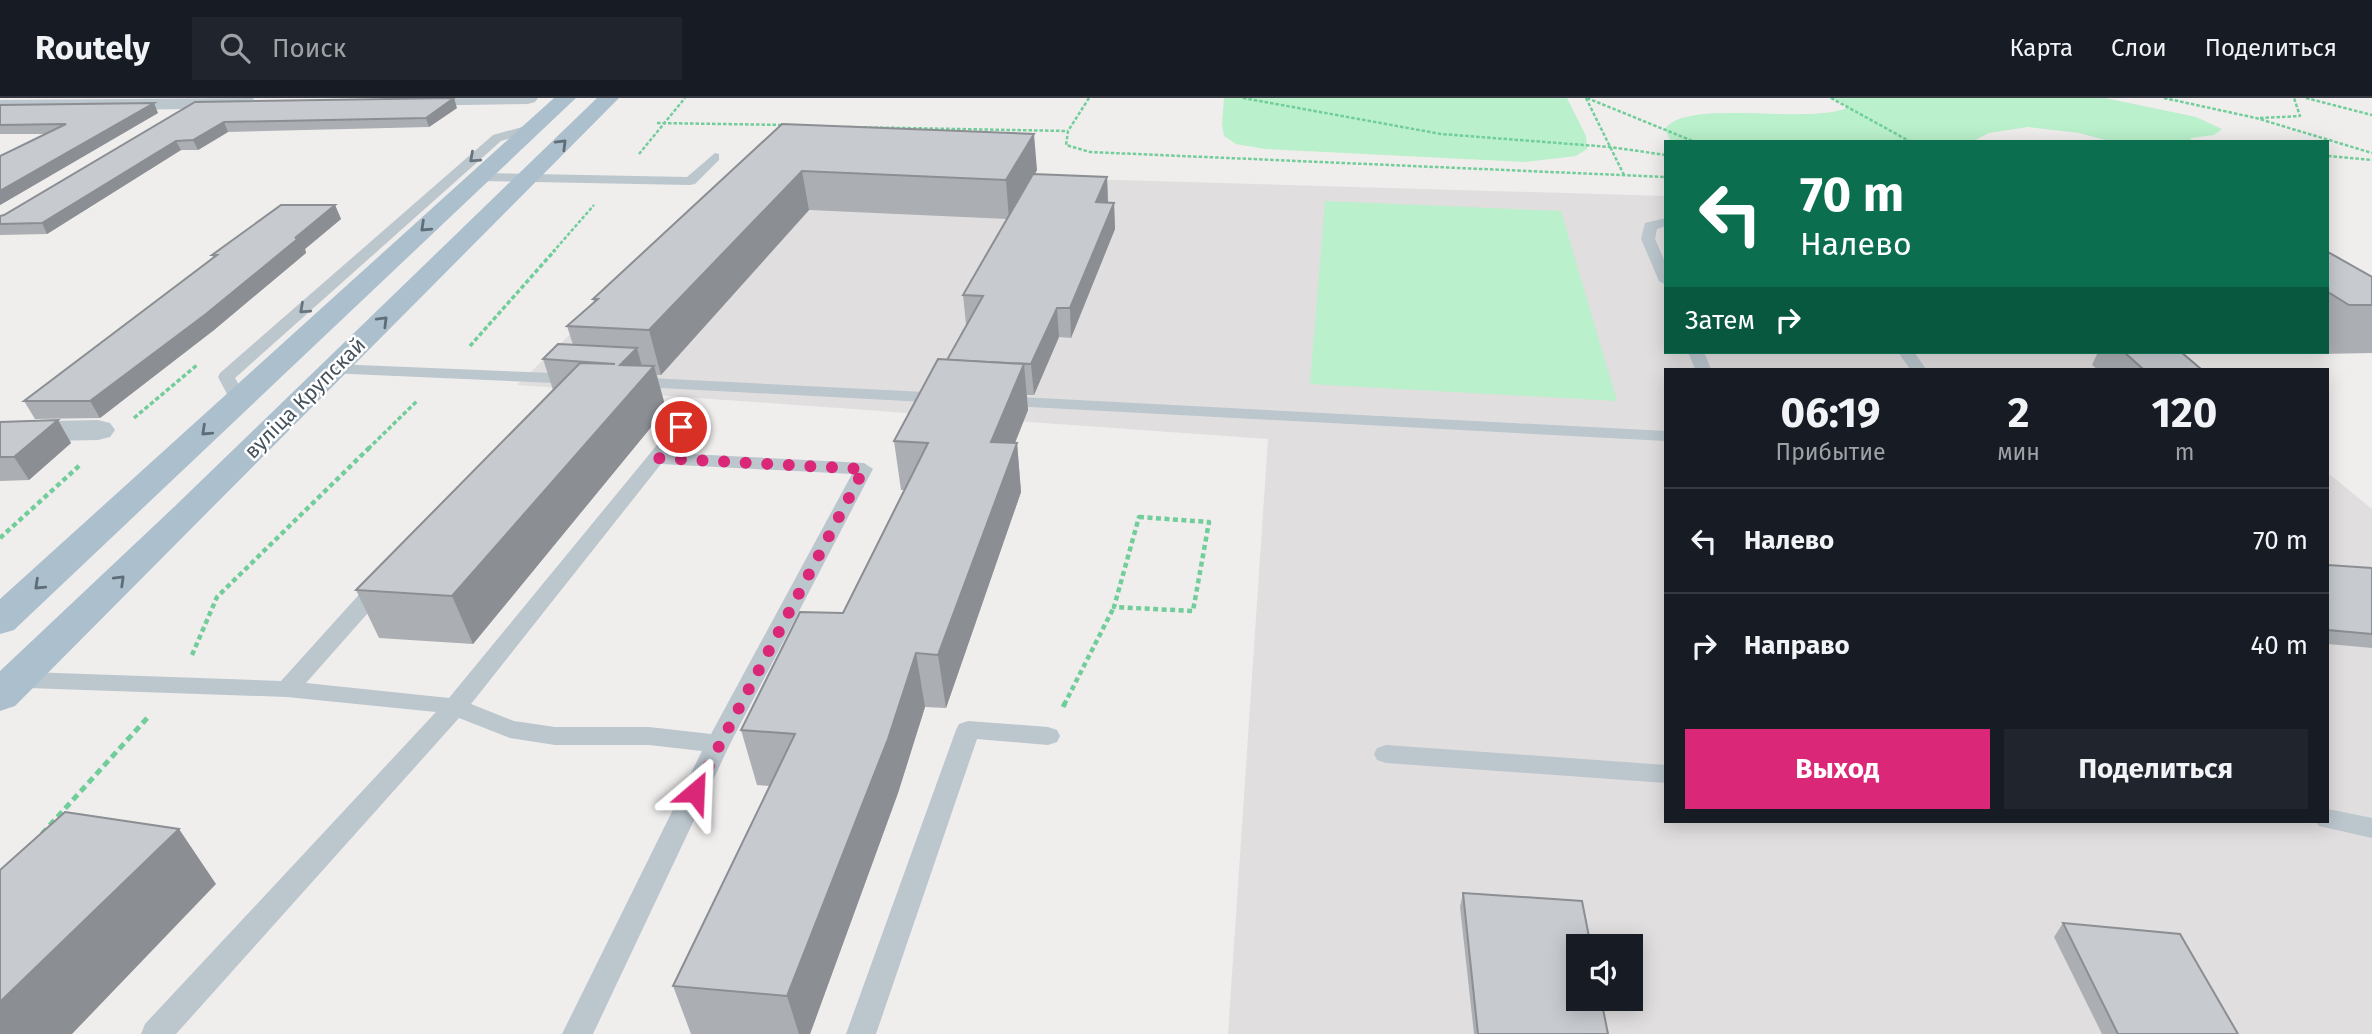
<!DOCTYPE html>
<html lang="ru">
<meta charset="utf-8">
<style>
:root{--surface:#171b24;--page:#20242c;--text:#f1f3f6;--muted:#9ea1a6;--line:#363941;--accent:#db2777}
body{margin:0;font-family:"Fira Sans",sans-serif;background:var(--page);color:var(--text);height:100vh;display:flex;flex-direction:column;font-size:26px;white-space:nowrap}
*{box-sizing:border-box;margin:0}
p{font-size:23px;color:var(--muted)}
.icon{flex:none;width:38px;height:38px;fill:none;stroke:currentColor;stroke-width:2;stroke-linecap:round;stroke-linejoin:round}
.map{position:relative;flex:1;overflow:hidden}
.details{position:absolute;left:1664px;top:270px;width:665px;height:455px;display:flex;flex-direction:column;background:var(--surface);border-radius:0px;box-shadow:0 4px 18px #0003}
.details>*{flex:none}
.banner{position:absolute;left:1664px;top:42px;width:665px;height:214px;border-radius:0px;box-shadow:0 4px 18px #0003;background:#0b6e4f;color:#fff;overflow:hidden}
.buttons{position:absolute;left:1566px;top:836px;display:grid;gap:14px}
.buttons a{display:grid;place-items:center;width:77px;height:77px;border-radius:0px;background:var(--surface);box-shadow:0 4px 18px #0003;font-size:35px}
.pin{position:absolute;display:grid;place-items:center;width:60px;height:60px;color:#fff;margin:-30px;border:4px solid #fff;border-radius:50%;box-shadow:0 2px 7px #0007}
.me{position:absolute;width:77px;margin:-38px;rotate:26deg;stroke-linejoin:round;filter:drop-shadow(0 0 5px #0008)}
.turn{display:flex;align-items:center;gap:24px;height:147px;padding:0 21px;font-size:32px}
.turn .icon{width:91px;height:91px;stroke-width:2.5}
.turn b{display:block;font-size:49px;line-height:60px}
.then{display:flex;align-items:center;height:66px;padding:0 21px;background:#0003;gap:14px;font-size:26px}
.eta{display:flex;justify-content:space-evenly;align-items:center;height:119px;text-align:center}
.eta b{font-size:42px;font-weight:700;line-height:49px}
.cta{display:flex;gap:14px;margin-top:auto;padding:14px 21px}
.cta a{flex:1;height:80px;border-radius:0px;background:var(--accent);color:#fff;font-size:28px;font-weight:700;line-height:80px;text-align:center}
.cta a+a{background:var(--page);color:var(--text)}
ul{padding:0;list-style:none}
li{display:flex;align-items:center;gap:21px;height:105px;padding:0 21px;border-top:2px solid var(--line)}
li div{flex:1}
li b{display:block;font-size:26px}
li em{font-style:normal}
header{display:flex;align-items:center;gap:42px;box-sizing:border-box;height:98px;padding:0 35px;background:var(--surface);border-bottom:2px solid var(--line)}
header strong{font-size:33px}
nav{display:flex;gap:38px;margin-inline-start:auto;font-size:24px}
.search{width:490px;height:63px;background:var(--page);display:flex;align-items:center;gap:18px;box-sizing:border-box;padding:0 24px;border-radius:0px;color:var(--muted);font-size:26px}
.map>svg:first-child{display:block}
.education{fill:#e1dedf;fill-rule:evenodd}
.green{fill:#baf0cb}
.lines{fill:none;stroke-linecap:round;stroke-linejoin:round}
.path-far3{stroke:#71ce9a;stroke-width:2.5;stroke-dasharray:3.5 2;stroke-linecap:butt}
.path-far2{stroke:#71ce9a;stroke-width:3.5;stroke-dasharray:4.5 2.5;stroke-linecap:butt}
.path-far1{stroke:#71ce9a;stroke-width:4.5;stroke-dasharray:5 3.5;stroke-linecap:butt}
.path{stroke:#71ce9a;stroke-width:5;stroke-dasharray:7 4.5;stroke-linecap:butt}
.lane{fill:#bbc6cd;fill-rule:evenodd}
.street{fill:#bbc6cd;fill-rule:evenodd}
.primary{fill:#acbfcd;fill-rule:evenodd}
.wall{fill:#abafb3}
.shaded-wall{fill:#8b8e92}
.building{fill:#c7cbd0;stroke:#8b8e92;stroke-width:2}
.oneway{stroke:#5f6d78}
.oneway2{stroke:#68757d}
.route{stroke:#db2777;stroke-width:12;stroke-dasharray:0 21.6}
.labels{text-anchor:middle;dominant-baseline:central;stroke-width:5;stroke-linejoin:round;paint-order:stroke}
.street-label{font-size:21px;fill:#45525b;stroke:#fff}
</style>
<header>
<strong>Routely</strong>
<div class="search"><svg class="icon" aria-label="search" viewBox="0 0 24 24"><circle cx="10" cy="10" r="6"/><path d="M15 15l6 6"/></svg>Поиск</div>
<nav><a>Карта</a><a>Слои</a><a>Поделиться</a></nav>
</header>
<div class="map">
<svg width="2372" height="936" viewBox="0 0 2372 936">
<rect width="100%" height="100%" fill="#f0eded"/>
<path class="education" d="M 743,71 L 1666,98 L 1666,254 L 2180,254 L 2202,271 L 1666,271 L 1666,723 L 2328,723 L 2328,375 L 2372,411 L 2372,936 L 1228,936 L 1268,341 L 517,287 ZM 1578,849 L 1631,849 L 1631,901 L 1578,901 Z"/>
<g class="green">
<path d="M 1224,0 L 1567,0 L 1586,38 L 1587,51 L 1576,58 L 1525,64 L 1265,51 L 1236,46 L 1224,38 L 1222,27 Z"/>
<path d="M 1830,0 L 2105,0 L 2196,19 L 2222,31 L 2214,37 L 2191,40 L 2191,44 L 2113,44 L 2079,35 L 2028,29 L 1989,35 L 1971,44 L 1671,44 L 1665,31 C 1686,0 1806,27 1847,10 L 1843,5 Z"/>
<path d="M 1325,103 L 1561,113 L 1617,303 L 1310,286 Z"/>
</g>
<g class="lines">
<g class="path-far3">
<path d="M 1089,0 L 1068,33 L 1066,47 L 1090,54 L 1666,79"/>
<path d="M 1243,0 L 1441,36 L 1610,49 L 1666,57"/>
<path d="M 1586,0 L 1624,77"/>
<path d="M 1587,0 L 1695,44"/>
<path d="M 1831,0 L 1911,44"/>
<path d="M 2164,0 L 2256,20 L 2372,55"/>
<path d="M 2306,0 L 2372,17"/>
<path d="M 2260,20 L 2300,18 L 2294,0"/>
<path d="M 657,25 L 786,27"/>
<path d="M 847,29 L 1068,33"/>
<path d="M 639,56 L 685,0"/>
<path d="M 2328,58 L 2372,62"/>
<path d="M 553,154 L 594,107"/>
</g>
<g class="path-far2">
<path d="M 470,248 L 555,152"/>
<path d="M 134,320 L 197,267"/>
<path d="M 368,351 L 418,302"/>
</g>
<g class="path-far1">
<path d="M 1139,419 L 1209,424 L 1193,513 L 1114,509 Z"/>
<path d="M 0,440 L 80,367"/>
<path d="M 192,557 L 217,499 L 370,349"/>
<path d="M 1064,607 L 1114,509"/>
</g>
<g class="path">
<path d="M 1063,609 L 1065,605"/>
<path d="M 42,736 L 149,618"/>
</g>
<g class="lane">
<path d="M 533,26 L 539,30 L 537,32 L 501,43 L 235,280 L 248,303 L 239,308 L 233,307 L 218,279 L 220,275 L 493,37 Z"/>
<path d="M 715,55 L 719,56 L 719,62 L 695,86 L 690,87 L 480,83 L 474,79 L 480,75 L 687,79 Z"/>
<path d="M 1666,120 L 1666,128 L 1657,131 L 1655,141 L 1666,166 L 1666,187 L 1659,183 L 1641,141 L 1645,125 Z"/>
<path d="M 1688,254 L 1704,254 L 1711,271 L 1695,271 Z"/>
<path d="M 1898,254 L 1914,254 L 1926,271 L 1910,271 Z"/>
<path d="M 334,266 L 577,276 L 586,281 L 577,286 L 328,275 L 326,271 Z"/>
<path d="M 630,279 L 944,295 L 953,300 L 944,305 L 624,288 L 621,284 Z"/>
<path d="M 1000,298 L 1666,333 L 1666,343 L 994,307 L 991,303 L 994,299 Z"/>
<path d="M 681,324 L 690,329 L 670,355 L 864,365 L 873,371 L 730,646 L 593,936 L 562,936 L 702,653 L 649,647 L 555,647 L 510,640 L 459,620 L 176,936 L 141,936 L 145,926 L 436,614 L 287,599 L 0,589 L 0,573 L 281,583 L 374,480 L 390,480 L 393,485 L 390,490 L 306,585 L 449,600 L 675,325 ZM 661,366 L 852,376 L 711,636 L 649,629 L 555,629 L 514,623 L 471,606 Z"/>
<path d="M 968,623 L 1048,629 L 1057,632 L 1060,638 L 1057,644 L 1048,647 L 977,641 L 876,936 L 846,936 L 956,632 L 959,626 Z"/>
<path d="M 1386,647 L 1666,667 L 1666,685 L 1386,665 L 1377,662 L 1374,656 L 1377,650 Z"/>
<path d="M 2328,711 L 2372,720 L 2372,740 L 2319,728 L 2316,723 L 2328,723 Z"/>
</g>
<g class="street">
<path d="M 253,0 L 256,4 L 253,8 L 246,10 L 0,14 L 0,2 Z"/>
<path d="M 392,0 L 538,0 L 535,4 L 528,6 L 401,8 L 394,6 Z"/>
<path d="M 98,322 L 110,325 L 115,332 L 110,339 L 98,342 L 0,344 L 0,324 Z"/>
</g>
<g class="primary">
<path d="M 554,0 L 576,0 L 14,532 L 0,536 L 0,501 Z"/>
<path d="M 597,0 L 619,0 L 15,608 L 0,613 L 0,573 L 174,409 Z"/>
</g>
</g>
<g class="wall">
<path d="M 195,4 L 457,10 L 429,29 L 228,34 L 198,52 L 181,52 L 47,136 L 0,137 L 0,118 L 4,117 Z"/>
<path d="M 0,7 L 158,15 L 0,107 L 0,58 L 46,36 L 0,36 Z"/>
<path d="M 782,26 L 1037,72 L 1035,76 L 1107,79 L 1108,105 L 1114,105 L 1115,131 L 1071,240 L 1059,239 L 1034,297 L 1027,297 L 1028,312 L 1015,345 L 1017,345 L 1021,394 L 946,610 L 925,609 L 898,695 L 810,936 L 691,936 L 673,888 L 770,688 L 757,687 L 741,632 L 843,515 L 904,392 L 901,392 L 894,343 L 947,262 L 967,226 L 966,226 L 963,197 L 1007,121 L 809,112 L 661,277 L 657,277 L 666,311 L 473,546 L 379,540 L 356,492 L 553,292 L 543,261 L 573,247 L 567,228 L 594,205 L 593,201 Z"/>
<path d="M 335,107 L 341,121 L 305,151 L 306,155 L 214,232 L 100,320 L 35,321 L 24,303 L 213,160 L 212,157 Z"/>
<path d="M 2328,154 L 2372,179 L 2372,255 L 2321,256 L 2317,254 L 2328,254 Z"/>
<path d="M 2098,254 L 2181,254 L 2201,271 L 2097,271 L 2092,267 Z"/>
<path d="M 58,322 L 71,345 L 29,382 L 0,383 L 0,324 Z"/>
<path d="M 2328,467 L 2372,470 L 2372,550 L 2328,546 Z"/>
<path d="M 1463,795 L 1608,936 L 1474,936 L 1460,809 Z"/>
<path d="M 2063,825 L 2238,936 L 2102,936 L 2054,839 Z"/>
</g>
<g class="shaded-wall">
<path d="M 454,0 L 457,10 L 429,29 L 426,20 Z"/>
<path d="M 154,5 L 158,15 L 0,107 L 0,93 Z"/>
<path d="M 224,24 L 228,34 L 198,52 L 193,42 Z"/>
<path d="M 1034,36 L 1037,72 L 1009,121 L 1006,82 Z"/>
<path d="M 176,43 L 181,52 L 47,136 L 42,125 Z"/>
<path d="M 802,73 L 809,112 L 661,277 L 649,232 Z"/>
<path d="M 1107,79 L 1108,105 L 1096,104 Z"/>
<path d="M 1114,105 L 1115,131 L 1071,240 L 1070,210 Z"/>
<path d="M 335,107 L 341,121 L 305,151 L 306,155 L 214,232 L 100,320 L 90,303 Z"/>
<path d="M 1057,210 L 1059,239 L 1034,297 L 1031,266 Z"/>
<path d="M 637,250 L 645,279 L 654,268 L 666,311 L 473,546 L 452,498 L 620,267 Z"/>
<path d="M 1024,266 L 1028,312 L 996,392 L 991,344 Z"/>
<path d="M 58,322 L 71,345 L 29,382 L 14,359 Z"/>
<path d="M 1017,345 L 1021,394 L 946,610 L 938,557 Z"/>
<path d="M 916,555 L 925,609 L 898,695 L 810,936 L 799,936 L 787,898 Z"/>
<path d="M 179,731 L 216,786 L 72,936 L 0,936 L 0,904 Z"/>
</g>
<g class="building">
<path d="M 454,0 L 426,20 L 224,24 L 193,42 L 176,43 L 42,125 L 0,126 L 0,118 L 4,117 L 195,4 Z"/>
<path d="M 154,5 L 0,93 L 0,58 L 66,26 L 0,27 L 0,7 Z"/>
<path d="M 782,26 L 1034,36 L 1006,82 L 802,73 L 649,232 L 567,228 L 598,201 L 593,201 Z"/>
<path d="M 1033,76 L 1107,79 L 1096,104 L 1114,105 L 1070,210 L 1057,210 L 1031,266 L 947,262 L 983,198 L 963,197 Z"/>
<path d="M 281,107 L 335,107 L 295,140 L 300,139 L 206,216 L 90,303 L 24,303 L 217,157 L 212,157 Z"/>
<path d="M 2328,154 L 2372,179 L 2372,207 L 2349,207 L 2328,194 Z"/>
<path d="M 558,246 L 637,250 L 620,267 L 654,268 L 452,498 L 356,492 L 580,265 L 615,266 L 543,261 Z"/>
<path d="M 2124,254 L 2181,254 L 2201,271 L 2143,271 Z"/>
<path d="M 938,261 L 1024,266 L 991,344 L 1017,345 L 938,557 L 916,555 L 888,641 L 787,898 L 673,888 L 795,636 L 741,632 L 800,514 L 843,515 L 928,345 L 894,343 Z"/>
<path d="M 58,322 L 14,359 L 0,359 L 0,324 Z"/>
<path d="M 2328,467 L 2372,470 L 2372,536 L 2328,532 Z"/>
<path d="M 65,714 L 179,731 L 0,904 L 0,772 Z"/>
<path d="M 1463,795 L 1582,803 L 1591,849 L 1578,849 L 1578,901 L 1601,901 L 1608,936 L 1478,936 Z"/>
<path d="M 2063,825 L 2180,836 L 2238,936 L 2118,936 Z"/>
</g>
<defs><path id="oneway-chevron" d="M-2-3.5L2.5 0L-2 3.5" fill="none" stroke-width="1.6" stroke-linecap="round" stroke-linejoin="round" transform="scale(1.75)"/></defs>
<g class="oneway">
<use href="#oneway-chevron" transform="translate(562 46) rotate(-45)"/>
<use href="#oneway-chevron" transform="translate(425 129) rotate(137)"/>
<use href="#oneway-chevron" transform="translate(383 223) rotate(-45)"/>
<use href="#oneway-chevron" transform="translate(206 333) rotate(137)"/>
<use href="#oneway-chevron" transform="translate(120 482) rotate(-44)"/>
<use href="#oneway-chevron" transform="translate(39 487) rotate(137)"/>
</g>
<g class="oneway2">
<use href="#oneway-chevron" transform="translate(474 60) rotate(138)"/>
<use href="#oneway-chevron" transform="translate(304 211) rotate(138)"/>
</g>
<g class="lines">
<path class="route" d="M 681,329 L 656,360 L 864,371 L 695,694"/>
</g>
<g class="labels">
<g class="street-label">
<text transform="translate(305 300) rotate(-45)">вуліца Крупскай</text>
</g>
</g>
</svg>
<div class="buttons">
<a><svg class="icon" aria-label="sound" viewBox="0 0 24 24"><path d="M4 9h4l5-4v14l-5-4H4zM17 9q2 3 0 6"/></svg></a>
</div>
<div class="pin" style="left:681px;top:329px;background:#d93025"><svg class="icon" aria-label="arrive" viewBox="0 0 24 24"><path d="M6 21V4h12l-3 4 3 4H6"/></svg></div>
<svg class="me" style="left:695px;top:694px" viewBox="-20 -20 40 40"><path d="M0-17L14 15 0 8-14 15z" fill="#db2777" stroke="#fff" stroke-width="4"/></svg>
<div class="banner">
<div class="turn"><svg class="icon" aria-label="left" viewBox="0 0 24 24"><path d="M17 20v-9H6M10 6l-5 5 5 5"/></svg><div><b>70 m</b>Налево</div></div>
<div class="then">Затем<svg class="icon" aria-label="right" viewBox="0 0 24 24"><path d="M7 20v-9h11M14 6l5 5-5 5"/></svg></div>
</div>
<section class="details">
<div class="eta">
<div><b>06:19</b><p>Прибытие</p></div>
<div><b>2</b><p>мин</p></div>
<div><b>120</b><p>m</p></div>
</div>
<ul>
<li><svg class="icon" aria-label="left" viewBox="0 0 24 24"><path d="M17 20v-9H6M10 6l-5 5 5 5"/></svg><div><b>Налево</b></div><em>70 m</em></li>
<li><svg class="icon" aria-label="right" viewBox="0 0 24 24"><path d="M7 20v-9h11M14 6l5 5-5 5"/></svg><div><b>Направо</b></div><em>40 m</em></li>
</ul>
<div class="cta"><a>Выход</a><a>Поделиться</a></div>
</section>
</div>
